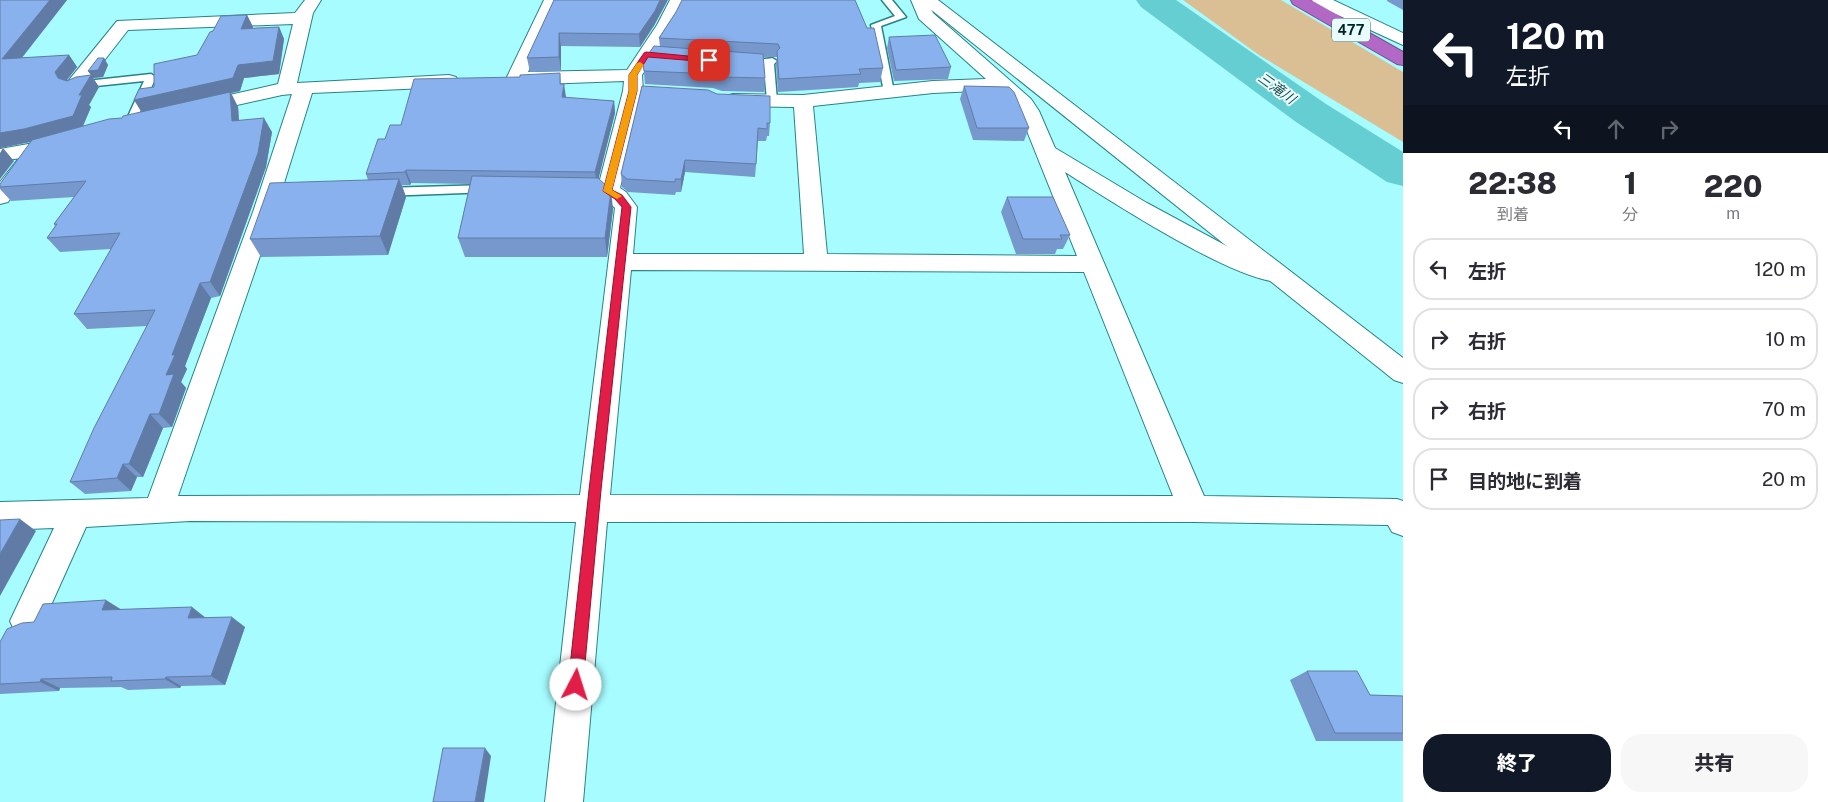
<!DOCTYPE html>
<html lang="ja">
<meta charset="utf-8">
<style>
:root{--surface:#fff;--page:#f7f7f7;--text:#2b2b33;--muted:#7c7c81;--line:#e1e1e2;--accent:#111827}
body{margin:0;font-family:"Public Sans","Noto Sans JP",sans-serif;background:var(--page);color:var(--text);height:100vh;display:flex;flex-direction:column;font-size:19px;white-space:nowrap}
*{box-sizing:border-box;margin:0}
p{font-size:16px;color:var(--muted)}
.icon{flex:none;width:28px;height:28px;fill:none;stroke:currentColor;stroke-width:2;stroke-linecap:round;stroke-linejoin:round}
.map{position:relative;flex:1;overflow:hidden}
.side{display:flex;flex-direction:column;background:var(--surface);width:425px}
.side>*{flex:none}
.guide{background:#111827;color:#fff;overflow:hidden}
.pin{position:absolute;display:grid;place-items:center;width:42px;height:42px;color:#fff;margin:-21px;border-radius:10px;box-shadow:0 2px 8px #0006}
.me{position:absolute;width:55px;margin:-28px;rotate:5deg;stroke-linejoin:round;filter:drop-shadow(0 0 4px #0008)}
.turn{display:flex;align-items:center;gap:18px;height:105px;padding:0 20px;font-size:22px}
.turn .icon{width:65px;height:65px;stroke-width:2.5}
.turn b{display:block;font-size:35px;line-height:42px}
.lanes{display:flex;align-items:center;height:48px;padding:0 20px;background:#0003;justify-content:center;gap:25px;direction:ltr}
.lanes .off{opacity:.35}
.eta{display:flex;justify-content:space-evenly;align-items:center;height:85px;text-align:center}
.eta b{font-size:30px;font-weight:800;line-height:35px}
.action{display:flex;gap:10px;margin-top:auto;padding:10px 20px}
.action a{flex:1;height:58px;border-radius:20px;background:var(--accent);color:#fff;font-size:20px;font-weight:800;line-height:58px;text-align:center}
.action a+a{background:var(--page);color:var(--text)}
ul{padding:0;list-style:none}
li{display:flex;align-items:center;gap:15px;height:62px;margin:0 10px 8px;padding:0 10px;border:2px solid var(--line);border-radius:20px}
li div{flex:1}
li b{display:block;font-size:19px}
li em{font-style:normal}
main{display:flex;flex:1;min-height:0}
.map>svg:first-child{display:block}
.green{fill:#dabf94}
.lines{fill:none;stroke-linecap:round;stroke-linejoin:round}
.river{fill:#65ced2;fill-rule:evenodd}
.lane-casing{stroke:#288386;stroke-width:3}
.street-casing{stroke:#288386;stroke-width:2}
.secondary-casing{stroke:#288386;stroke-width:2}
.highway-casing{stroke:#74508e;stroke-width:2}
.lane{fill:#fff;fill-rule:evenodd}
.street{fill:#fff;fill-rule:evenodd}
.secondary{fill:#fff;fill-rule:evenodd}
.highway{fill:#b269c6;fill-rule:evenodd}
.wall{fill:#7698cc}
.shaded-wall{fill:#607ca6}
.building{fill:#89b1ed;stroke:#607ca6}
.route{fill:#e11d48;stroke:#92132f}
.slow{fill:#f59e0b}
.labels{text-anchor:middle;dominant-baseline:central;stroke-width:4;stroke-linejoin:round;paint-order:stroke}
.shield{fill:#e9fcfd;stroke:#466466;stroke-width:1}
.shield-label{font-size:14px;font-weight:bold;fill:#002325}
.far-water-label{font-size:14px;font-style:italic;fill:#1c4b4d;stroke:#e9fcfd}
</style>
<main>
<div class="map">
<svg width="1403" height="802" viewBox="0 0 1403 802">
<rect width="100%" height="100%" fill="#a6fcff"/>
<path class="green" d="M 1183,0 L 1281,0 L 1403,72 L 1403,142 L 1259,55 Z"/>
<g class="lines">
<path class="river" d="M 1136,0 L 1176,0 L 1326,104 L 1403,152 L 1403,186 L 1387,182 L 1296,122 L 1141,7 Z"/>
<defs>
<g id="lane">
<path d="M 882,0 L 892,0 L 906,17 L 881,26 L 894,92 L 889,95 L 884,92 L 871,25 L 895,16 Z"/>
<path d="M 772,58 L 777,61 L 774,64 L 777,101 L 772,104 L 767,101 L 764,66 L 745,65 L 740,62 C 748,56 762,61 772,58 Z"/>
<path d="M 151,74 L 156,77 L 135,123 L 130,126 L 125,123 L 144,81 L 77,88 L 72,85 L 77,82 Z"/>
<path d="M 488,185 L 492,186 L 494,189 L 492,192 L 383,196 L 377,192 L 383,188 Z"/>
</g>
<g id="street">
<path d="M 305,0 L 321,0 L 313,13 L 297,83 L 449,75 L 456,77 L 458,81 L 456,85 L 449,87 L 312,93 L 275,212 L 178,496 L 580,495 L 615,208 L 597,191 L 623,91 L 624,81 L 515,85 L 508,83 L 506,79 L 544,0 L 560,0 L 528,72 L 627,70 L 657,25 L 670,0 L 686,0 L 675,25 L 642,75 L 643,91 L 620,188 L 626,192 L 637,207 L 633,254 L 804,254 L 794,107 L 733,106 L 726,104 L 723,100 L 726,96 L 733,94 L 803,95 L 933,81 L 986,79 L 919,19 L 911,0 L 927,0 L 933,13 L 1031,99 L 1039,111 L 1055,148 L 1147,203 L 1247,257 L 1287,269 L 1290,275 L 1287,281 C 1249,292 1103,196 1065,172 L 1204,496 L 1397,499 L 1403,501 L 1403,536 L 1392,532 L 1388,525 L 1194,522 L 607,522 L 583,802 L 545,802 L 576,522 L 190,521 L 86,527 L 39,632 L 27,637 L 15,632 L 10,621 L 54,528 L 0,530 L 0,502 L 148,498 L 253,212 L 292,94 L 282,95 L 197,114 L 190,112 L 187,108 L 190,104 L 278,84 L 293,24 L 128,30 L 82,89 L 75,91 L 68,89 L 65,85 L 117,21 L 295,13 ZM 998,90 L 1019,111 L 1077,256 L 827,254 L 813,106 L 933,93 ZM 631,270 L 1084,272 L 1173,496 L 610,495 Z"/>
<path d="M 1312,0 L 1333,0 L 1403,33 L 1403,45 L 1314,4 Z"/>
<path d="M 61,136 L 68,138 L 71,142 L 68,146 L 27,157 L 33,158 L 37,163 L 8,202 L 0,204 L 0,182 L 19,158 L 21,158 L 0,161 L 0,149 L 34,143 Z"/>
</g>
<path id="secondary" d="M 919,0 L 938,0 L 1403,358 L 1403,383 L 1394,380 Z"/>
<path id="highway" d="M 1291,0 L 1311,0 L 1403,52 L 1403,65 L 1397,64 L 1293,4 Z"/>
</defs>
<use href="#lane" class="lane-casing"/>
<use href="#street" class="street-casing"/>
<use href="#secondary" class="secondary-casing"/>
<use href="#highway" class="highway-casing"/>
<use href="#lane" class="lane"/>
<use href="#street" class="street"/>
<use href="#secondary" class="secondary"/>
<use href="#highway" class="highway"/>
</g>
<g class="wall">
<path d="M 0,0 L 67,0 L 22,58 L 69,55 L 77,67 L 66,80 L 91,75 L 88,71 L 104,58 L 108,65 L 103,77 L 93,78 L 99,87 L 89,105 L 91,107 L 83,126 L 122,118 L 141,112 L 154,87 L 197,55 L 213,31 L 247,15 L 253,27 L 253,28 L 279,27 L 284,39 L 279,74 L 244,78 L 240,91 L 231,93 L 238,107 L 239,120 L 272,132 L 266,167 L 220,296 L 211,298 L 185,366 L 187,369 L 181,382 L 186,388 L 172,427 L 163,428 L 143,477 L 137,477 L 131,491 L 85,494 L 70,482 L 147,326 L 87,329 L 74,314 L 111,249 L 60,252 L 47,238 L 55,226 L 54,224 L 74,197 L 11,201 L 0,189 L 0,184 L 31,142 L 0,148 Z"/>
<path d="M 554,0 L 655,24 L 640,47 L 561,46 L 561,71 L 530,72 L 527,58 Z"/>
<path d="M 1387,0 L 1403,0 L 1403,10 L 1387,1 Z"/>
<path d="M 676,12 L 883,68 L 880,82 L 859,83 L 858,87 L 778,92 L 776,65 L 777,57 L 763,57 L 765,78 L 764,92 L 722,91 L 713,88 L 645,84 L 643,62 L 660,47 L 659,38 Z"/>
<path d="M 889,37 L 951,67 L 948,79 L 894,81 L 887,48 Z"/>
<path d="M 560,73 L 561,84 L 566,98 L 614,101 L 615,113 L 598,178 L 613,209 L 607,257 L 465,257 L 458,238 L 470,184 L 411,183 L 410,185 L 402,185 L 406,197 L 388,255 L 261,257 L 250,239 L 368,180 L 366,174 L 385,139 L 401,125 L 520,77 Z"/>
<path d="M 642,86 L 770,123 L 769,136 L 767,136 L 766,141 L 758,141 L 755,177 L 685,172 L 681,192 L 676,192 L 675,195 L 628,192 L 622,187 L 621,174 Z"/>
<path d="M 964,86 L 1029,128 L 1024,141 L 973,140 L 960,99 Z"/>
<path d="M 1007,197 L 1070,235 L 1063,249 L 1057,249 L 1055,254 L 1016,254 L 1001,212 Z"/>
<path d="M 121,609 L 206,618 L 245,627 L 225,685 L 181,686 L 180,688 L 128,690 L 121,687 L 60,688 L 59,691 L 0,694 L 0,642 L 34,622 Z"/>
<path d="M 1307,671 L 1370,695 L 1403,696 L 1403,741 L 1316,741 L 1290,680 Z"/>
</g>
<g class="shaded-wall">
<path d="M 50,0 L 67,0 L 11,71 L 2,59 Z"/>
<path d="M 660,0 L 668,0 L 655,24 L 640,47 L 639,34 Z"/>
<path d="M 247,15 L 253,27 L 247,42 L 241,29 Z"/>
<path d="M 279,27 L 284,39 L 279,74 L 244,78 L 240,91 L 231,93 L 238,107 L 240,136 L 232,121 L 142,113 L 134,100 L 238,65 Z"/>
<path d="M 559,33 L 561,46 L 561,71 L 559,57 Z"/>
<path d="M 69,55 L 77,67 L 64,84 L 58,78 L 55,72 Z"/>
<path d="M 104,58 L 108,65 L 103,77 L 93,78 L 99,87 L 89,105 L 91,107 L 82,128 L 34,141 L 0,148 L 0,133 L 79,95 L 91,75 L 88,71 Z"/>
<path d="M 564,84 L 566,97 L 564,110 L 562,97 Z"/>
<path d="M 614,101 L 615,113 L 597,185 L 595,172 Z"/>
<path d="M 264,118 L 272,132 L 266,167 L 220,296 L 210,282 Z"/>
<path d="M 3,148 L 14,161 L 0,179 L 0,153 Z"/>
<path d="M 685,160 L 685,172 L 681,192 L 681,179 Z"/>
<path d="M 406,170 L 411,183 L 410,185 L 405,172 Z"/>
<path d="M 399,179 L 406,197 L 388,255 L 380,236 Z"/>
<path d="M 611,190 L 613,209 L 607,257 L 605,238 Z"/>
<path d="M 200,283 L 211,298 L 185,366 L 187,369 L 181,382 L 186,388 L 172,427 L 159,414 L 166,375 L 172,355 Z"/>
<path d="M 150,414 L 163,428 L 143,477 L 129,464 Z"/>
<path d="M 123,464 L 137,477 L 131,491 L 117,478 Z"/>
<path d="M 20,519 L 36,531 L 0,596 L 0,554 Z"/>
<path d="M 106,600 L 122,610 L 102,610 Z"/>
<path d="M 192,607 L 206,618 L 188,618 Z"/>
<path d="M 232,617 L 245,627 L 225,685 L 211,676 Z"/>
<path d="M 166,677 L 181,686 L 180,688 L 165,679 Z"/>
<path d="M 41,679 L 60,688 L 59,691 L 40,682 Z"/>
<path d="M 485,748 L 491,756 L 484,802 L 475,802 Z"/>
</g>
<g class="building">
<path d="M 0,0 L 50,0 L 2,59 L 69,55 L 55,72 L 58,78 L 67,81 L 76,77 L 91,75 L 79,95 L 82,95 L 73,116 L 24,129 L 0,133 Z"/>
<path d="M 554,0 L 660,0 L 655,11 L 639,34 L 559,33 L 559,57 L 527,58 Z"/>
<path d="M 682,0 L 855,0 L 867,28 L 874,28 L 883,68 L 859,69 L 861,74 L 779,79 L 777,51 L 780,48 L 778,44 L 659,38 L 676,12 Z"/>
<path d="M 247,15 L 241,29 L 279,27 L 273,61 L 238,65 L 233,78 L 134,100 L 139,89 L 154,87 L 154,64 L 197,55 L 210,32 L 213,31 L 221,16 Z"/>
<path d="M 935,35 L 951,67 L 896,70 L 889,37 Z"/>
<path d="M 654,46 L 763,54 L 765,78 L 723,77 L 713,74 L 644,71 L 643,62 Z"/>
<path d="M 98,58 L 104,58 L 98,70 L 88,71 Z"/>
<path d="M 560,73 L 560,84 L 564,84 L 562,97 L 614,101 L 595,172 L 406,170 L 405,172 L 366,174 L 378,139 L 385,139 L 390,125 L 401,125 L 414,79 L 520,77 L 520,75 Z"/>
<path d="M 642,86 L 708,90 L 717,94 L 770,96 L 770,123 L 767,123 L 767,129 L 758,128 L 756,164 L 685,160 L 681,179 L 675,179 L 675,182 L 627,179 L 621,174 Z"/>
<path d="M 964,86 L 1009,87 L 1014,92 L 1029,128 L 977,128 Z"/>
<path d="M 230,92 L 232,121 L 264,118 L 258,153 L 210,282 L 200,283 L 172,355 L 175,355 L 166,375 L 174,374 L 159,414 L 150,414 L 129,464 L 123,464 L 117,478 L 70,482 L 94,428 L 155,310 L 74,314 L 120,233 L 47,238 L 57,224 L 54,224 L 86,181 L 0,187 L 0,184 L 32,140 L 109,119 L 122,118 L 123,116 Z"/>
<path d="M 472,176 L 598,178 L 611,190 L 605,238 L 458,238 Z"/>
<path d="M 399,179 L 380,236 L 250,239 L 270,183 Z"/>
<path d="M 1007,197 L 1053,197 L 1070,235 L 1060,235 L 1062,239 L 1023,239 Z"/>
<path d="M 20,519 L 0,554 L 0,520 Z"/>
<path d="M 106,600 L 102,610 L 192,607 L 188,618 L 232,617 L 211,676 L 166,677 L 165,679 L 111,681 L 112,677 L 41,679 L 40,682 L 0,684 L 0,642 L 7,629 L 22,623 L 34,622 L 43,604 Z"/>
<path d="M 1307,671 L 1357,671 L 1370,695 L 1403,696 L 1403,733 L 1335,733 Z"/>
<path d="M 443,748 L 485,748 L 475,802 L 433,802 Z"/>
</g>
<path class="route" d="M 646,52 L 709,58 L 713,60 L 709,62 L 648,57 L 637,75 L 637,91 L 612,190 L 622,195 L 631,207 L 601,490 L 583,685 L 581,690 L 576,692 L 571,690 L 568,685 L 589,490 L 622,207 L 615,199 L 603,191 L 629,91 L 629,75 L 644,53 Z"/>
<path class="slow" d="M 640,62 L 644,65 L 637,75 L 637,91 L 612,190 L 622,196 L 617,199 L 603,191 L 629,91 L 629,75 L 637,63 Z"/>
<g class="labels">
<rect class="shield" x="1332" y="18.5" width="38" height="23" rx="4"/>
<g class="shield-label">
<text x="1351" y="30">477</text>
</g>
<g class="far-water-label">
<text transform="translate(1277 88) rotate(36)">三滝川</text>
</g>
</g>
</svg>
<div class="pin" style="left:709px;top:60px;background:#d93025"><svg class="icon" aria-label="arrive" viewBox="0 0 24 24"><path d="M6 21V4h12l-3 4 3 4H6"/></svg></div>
<svg class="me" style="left:576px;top:685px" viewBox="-20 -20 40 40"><circle r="19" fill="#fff"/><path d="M0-13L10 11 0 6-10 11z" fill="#e11d48"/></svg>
</div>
<section class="side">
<div class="guide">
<div class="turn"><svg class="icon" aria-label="left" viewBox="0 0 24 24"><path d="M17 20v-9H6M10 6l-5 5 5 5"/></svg><div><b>120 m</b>左折</div></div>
<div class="lanes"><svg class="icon" aria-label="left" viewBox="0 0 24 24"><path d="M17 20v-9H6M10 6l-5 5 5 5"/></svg><svg class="icon off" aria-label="ahead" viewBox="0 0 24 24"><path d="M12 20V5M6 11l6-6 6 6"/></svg><svg class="icon off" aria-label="right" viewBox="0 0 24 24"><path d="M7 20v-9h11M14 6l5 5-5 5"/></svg></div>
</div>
<div class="eta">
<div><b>22:38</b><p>到着</p></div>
<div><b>1</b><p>分</p></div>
<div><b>220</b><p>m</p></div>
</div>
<ul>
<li><svg class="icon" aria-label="left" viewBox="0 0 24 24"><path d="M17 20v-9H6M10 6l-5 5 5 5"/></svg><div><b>左折</b></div><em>120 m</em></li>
<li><svg class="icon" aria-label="right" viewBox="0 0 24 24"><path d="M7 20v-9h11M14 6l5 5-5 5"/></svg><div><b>右折</b></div><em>10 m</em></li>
<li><svg class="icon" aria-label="right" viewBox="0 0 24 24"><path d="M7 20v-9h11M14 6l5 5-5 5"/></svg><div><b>右折</b></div><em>70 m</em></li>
<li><svg class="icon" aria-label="arrive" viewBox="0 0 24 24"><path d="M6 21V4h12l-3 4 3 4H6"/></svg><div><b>目的地に到着</b></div><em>20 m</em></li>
</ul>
<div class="action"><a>終了</a><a>共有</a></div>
</section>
</main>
